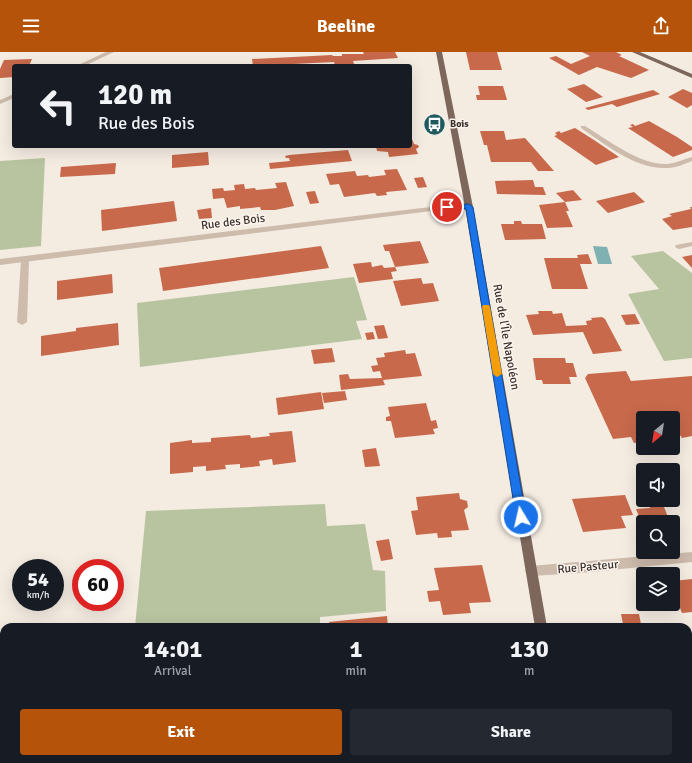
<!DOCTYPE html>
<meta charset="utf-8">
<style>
:root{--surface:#171b24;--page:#242831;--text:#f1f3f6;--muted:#9ea1a6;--accent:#b45309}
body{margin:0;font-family:Signika,sans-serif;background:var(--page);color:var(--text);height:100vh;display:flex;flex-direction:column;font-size:15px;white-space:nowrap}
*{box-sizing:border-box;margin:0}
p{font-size:13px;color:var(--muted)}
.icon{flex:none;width:22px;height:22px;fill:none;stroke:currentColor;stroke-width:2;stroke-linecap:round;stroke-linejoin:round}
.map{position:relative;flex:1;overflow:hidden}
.side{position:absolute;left:0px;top:571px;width:692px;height:140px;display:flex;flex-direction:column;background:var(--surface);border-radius:12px 12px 0 0;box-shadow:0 4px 16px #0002}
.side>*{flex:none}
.guide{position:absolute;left:12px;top:12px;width:400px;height:84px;border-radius:4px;box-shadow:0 4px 16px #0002;background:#171b24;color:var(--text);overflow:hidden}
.needle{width:26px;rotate:210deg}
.controls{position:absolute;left:636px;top:359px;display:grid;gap:8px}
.controls a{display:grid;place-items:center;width:44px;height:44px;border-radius:4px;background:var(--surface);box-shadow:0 4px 16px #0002;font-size:20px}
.speed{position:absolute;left:12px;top:507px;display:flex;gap:8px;font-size:20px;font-weight:700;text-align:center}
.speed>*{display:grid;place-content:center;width:52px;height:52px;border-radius:50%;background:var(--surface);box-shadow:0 4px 16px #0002;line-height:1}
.speed small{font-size:10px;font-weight:400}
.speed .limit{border:6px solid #d22;background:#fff;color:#111}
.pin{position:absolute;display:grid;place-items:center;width:34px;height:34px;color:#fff;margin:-17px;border:2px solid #fff;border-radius:50%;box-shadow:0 1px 4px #0007}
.me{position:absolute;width:44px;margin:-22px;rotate:351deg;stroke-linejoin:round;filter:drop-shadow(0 0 3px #0008)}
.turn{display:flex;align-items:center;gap:14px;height:84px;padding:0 20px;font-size:18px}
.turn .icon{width:52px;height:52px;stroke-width:2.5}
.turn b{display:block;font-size:28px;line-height:34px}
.eta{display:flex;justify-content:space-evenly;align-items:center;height:68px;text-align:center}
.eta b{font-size:24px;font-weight:800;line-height:28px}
.button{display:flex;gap:8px;margin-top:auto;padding:8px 20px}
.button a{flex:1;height:46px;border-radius:4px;background:var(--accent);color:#fff;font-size:16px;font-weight:800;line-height:46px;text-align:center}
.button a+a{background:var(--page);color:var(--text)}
header{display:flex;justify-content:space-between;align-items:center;height:52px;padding:0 20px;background:var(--accent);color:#fff;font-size:18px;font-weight:800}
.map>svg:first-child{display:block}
.green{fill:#b8c4a0}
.water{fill:#7fb0b2}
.building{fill:#c8694b}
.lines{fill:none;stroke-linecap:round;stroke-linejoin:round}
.service{fill:#cdbbac;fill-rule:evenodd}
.minor{fill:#cdbbac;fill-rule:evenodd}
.primary{fill:#7d675c;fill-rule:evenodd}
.route{fill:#1a73e8;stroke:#114b97}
.slow{fill:#f59e0b}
.labels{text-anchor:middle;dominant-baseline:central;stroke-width:3;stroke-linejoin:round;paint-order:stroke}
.far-poi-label{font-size:10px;font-weight:bold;fill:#3b302b;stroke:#fbf5ee;text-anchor:start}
.street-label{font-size:12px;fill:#3b302b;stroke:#fbf5ee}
</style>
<header><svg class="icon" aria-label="menu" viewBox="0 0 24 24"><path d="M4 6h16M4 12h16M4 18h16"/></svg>Beeline<svg class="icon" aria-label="share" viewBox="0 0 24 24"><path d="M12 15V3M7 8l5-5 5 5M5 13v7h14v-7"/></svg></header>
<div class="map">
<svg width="692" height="711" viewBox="0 0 692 711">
<rect width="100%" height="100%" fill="#f4ebe1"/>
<g class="green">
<path d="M 45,106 L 41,194 L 0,198 L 0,109 Z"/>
<path d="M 663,199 L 692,221 L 692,306 L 664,309 L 628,242 L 659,237 L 631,204 Z"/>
<path d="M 354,225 L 367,268 L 356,269 L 362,287 L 140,315 L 137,251 Z"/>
<path d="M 325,452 L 327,474 L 365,472 L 373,518 L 385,519 L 386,559 L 320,565 L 320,575 L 135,575 L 146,459 Z"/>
</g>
<path class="water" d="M 593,194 L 607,195 L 612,212 L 598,212 Z"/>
<g class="building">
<path d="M 363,0 L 395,0 L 398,6 L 353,9 L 355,14 L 335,14 L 334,10 L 253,14 L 252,7 L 332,3 L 333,4 L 342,4 L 342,2 L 364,2 Z"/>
<path d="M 466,0 L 497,0 L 502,18 L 470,18 Z"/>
<path d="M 582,0 L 616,0 L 622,3 L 619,4 L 649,18 L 631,26 L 597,15 L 579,23 L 549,6 L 556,4 L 571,12 L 590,4 Z"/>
<path d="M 32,7 L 29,14 L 14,14 L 14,25 L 0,26 L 0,17 L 4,8 Z"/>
<path d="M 584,32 L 593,38 L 603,45 L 586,50 L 567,37 Z"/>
<path d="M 478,34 L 503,34 L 507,48 L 477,48 L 476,43 L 480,43 Z"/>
<path d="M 683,37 L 692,41 L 692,53 L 687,56 L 668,45 Z"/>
<path d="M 653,38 L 660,42 L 617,55 L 612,52 L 588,58 L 585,56 Z"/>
<path d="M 649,69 L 677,85 L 692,95 L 692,98 L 673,105 L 628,76 L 633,75 L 630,73 L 633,72 L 635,74 Z"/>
<path d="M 575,76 L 594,88 L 619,105 L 596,113 L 554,84 L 557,83 L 555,81 L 559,79 L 561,81 Z"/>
<path d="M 480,79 L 504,79 L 506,88 L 525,86 L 554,119 L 538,119 L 531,110 L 491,110 L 487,93 L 484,93 Z"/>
<path d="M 410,87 L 412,87 L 414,92 L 418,93 L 419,95 L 416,97 L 418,102 L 389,105 L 388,100 L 377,99 L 376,94 L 410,94 Z"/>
<path d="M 348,98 L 352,109 L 270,117 L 269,111 L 290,109 L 289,106 L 286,106 L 285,104 L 289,103 Z"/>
<path d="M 208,100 L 209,113 L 172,116 L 172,103 Z"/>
<path d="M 116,111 L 115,122 L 60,125 L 61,115 Z"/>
<path d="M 397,117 L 407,138 L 386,140 L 387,143 L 377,144 L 375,141 L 344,145 L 339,132 L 330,133 L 326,122 L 355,119 L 357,124 L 368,123 L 369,125 L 386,123 L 384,118 Z"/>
<path d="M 423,125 L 427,135 L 418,136 L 414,126 Z"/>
<path d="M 533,128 L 535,135 L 543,135 L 546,143 L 497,142 L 495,129 Z"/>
<path d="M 286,130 L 294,154 L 275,158 L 261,158 L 260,155 L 240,157 L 240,154 L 227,156 L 224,146 L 213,147 L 212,137 L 223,136 L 224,139 L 235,138 L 234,133 L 244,132 L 245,137 L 255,136 L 256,138 L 277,136 L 275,131 Z"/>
<path d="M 573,138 L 582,148 L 565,150 L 556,141 Z"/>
<path d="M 315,139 L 319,151 L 310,152 L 306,140 Z"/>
<path d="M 634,140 L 645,150 L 608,161 L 596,149 Z"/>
<path d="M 174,149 L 177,169 L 102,179 L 101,158 Z"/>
<path d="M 565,150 L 569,159 L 566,159 L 573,175 L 547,176 L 539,153 Z"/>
<path d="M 690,155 L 692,155 L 692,175 L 673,178 L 662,167 L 672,164 L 669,162 L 691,157 Z"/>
<path d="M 211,156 L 212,166 L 199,167 L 197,158 Z"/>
<path d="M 514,169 L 521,169 L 522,172 L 542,172 L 546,187 L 505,188 L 501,172 L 514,172 Z"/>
<path d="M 420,189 L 429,211 L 395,215 L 397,219 L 391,220 L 393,227 L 359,231 L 353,212 L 371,210 L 372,215 L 382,213 L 384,216 L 395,215 L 389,199 L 385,199 L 383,193 Z"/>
<path d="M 321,194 L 329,216 L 163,239 L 159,216 Z"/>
<path d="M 588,202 L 592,212 L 580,212 L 588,237 L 552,237 L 544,206 L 578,206 L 577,203 Z"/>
<path d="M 692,203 L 692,216 L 682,205 Z"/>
<path d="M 112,222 L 113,241 L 57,248 L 57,229 Z"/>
<path d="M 421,226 L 423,232 L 433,231 L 439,249 L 401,254 L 393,229 Z"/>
<path d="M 538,259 L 552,259 L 553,262 L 562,261 L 566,274 L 587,273 L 586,269 L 592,268 L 591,266 L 602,265 L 605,267 L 622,299 L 593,302 L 583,280 L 533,283 L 526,263 L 539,262 Z"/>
<path d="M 635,262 L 640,272 L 626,273 L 621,263 Z"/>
<path d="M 118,271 L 119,293 L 41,304 L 41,284 L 76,279 L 76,276 Z"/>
<path d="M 384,273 L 388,286 L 378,287 L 374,274 Z"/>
<path d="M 373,280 L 375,287 L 367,288 L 365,281 Z"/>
<path d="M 332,296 L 335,310 L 314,312 L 311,298 Z"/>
<path d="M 405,298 L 406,302 L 415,301 L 422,324 L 383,328 L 385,333 L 341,338 L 339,323 L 348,322 L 350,327 L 382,326 L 380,319 L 373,320 L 371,314 L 378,313 L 376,306 L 385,305 L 384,301 Z"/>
<path d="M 533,306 L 565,306 L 566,311 L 573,311 L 577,325 L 569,325 L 571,332 L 543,332 L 542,328 L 536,328 Z"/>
<path d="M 626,319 L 631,329 L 692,324 L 692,384 L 682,386 L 678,380 L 673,381 L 673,366 L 643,366 L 643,390 L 634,391 L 631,385 L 613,387 L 585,326 L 588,322 Z"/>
<path d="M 345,339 L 347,348 L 324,351 L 322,341 Z"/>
<path d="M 321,340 L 324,357 L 278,363 L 276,346 Z"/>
<path d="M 426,351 L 431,369 L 436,368 L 438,376 L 433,377 L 435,382 L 395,386 L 391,369 L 386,369 L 386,365 L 390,364 L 388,355 Z"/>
<path d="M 292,379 L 296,410 L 273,413 L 272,407 L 259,409 L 260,414 L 240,416 L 240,412 L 225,413 L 226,417 L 206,419 L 206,414 L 193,415 L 193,420 L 170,422 L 170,391 L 192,388 L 192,391 L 211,390 L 211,386 L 250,383 L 251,386 L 270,384 L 269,381 Z"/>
<path d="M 376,396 L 380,414 L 365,415 L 362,398 Z"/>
<path d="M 459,441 L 460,447 L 467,449 L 468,455 L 464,458 L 469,478 L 451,479 L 452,485 L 438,486 L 437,481 L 416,483 L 411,459 L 418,458 L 416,445 Z"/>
<path d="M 625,443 L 633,463 L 621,464 L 626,476 L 583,480 L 572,447 Z"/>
<path d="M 662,450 L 670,470 L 643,470 L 643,474 L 636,457 L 650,456 L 648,451 Z"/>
<path d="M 389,487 L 393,507 L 381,509 L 376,489 Z"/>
<path d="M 482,513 L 491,550 L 469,551 L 471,561 L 443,563 L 440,549 L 429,550 L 427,539 L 439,538 L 434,516 Z"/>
<path d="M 692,527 L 692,560 L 682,561 L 673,538 L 673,529 Z"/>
<path d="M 621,562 L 639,562 L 641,572 L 665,572 L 666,575 L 606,575 L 606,572 L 623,572 Z"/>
<path d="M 387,564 L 388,575 L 330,575 L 329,570 Z"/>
<rect x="688" y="607" width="4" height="33"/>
</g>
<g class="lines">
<g class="service">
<path d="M 581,74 L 585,74 C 608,88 641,114 668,112 C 676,111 684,107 692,105 L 692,109 C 684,112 676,116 668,116 C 636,118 605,92 581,76 Z"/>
<path d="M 25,205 L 29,208 L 27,270 L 22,273 L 17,270 L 21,208 Z"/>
</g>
<g class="minor">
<path d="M 106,0 L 114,0 L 84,14 L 76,14 Z"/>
<path d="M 14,42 L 14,46 L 0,52 L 0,48 Z"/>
<path d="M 447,153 L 469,153 L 473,155 L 469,157 L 447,157 L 0,213 L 0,207 Z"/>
<path d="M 692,190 L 692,194 L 679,197 L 675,195 L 676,193 Z"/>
<path d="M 692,500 L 692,510 L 580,521 L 531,524 L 527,522 L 525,519 L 527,516 L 531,514 Z"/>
</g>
<g class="primary">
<path d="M 436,0 L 442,0 L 473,155 L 547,575 L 535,575 L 465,155 Z"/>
<path d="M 632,0 L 640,0 L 692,22 L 692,26 Z"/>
<rect x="559" y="707" width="14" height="4"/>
</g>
</g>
<path class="route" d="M 469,152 L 473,155 L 526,465 L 521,469 L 516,465 L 466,157 L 447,157 L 443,155 L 447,153 Z"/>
<path class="slow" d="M 483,253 L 489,253 L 490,255 L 502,322 L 497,325 L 493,322 L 482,255 Z"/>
<defs>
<symbol id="bus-disc" viewBox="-11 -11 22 22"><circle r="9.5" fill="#1f5a5e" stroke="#fbf5ee"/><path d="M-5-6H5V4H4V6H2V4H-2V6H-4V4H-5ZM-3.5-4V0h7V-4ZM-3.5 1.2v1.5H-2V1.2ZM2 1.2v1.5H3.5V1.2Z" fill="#fff"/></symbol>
</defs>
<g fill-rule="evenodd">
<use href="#bus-disc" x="422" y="60" width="25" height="25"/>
</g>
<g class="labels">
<g class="far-poi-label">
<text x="450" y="72">Bois</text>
</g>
<g class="street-label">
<text transform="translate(233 170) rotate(-7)">Rue des Bois</text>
<text transform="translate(506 285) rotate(80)">Rue de l'Île Napoléon</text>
<text transform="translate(588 515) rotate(-5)">Rue Pasteur</text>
</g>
</g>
</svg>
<div class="controls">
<a><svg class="needle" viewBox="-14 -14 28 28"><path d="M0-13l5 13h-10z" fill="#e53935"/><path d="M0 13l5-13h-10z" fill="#9ea1a6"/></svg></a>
<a><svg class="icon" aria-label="sound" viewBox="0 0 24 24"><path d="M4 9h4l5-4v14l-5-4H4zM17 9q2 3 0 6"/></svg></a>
<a><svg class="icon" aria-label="search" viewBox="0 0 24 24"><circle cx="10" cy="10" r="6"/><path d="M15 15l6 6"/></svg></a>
<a><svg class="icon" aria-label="layers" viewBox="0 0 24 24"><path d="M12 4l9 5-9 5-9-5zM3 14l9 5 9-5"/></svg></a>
</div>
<div class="speed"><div>54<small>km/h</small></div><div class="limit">60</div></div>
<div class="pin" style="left:447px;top:155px;background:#d93025"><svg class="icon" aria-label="arrive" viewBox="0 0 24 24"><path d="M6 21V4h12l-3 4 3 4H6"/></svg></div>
<svg class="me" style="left:521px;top:465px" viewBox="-20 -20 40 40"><circle r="17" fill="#1a73e8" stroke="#fff" stroke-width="3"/><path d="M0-11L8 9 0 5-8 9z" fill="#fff"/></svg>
<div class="guide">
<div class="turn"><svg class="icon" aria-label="left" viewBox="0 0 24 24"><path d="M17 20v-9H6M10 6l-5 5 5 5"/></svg><div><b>120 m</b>Rue des Bois</div></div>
</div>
<section class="side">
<div class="eta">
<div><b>14:01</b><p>Arrival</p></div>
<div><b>1</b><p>min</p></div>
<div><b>130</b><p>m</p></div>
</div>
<div class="button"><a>Exit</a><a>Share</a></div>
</section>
</div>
